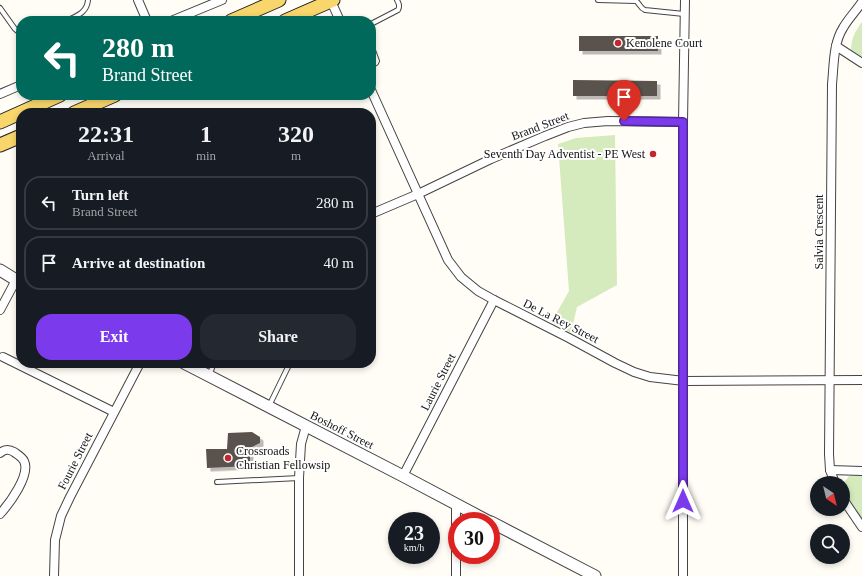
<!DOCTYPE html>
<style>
:root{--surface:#171b24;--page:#242831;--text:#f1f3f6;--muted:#9ea1a6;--line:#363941;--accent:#7c3aed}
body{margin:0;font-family:"Times New Roman",serif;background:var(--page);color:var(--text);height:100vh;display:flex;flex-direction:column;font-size:15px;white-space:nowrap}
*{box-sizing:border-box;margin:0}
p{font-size:13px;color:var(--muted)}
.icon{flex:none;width:22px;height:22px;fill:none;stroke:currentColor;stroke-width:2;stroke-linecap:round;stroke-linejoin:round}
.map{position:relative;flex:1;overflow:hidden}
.drawer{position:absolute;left:16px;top:108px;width:360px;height:260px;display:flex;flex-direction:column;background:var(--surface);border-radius:16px;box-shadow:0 2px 6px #0003}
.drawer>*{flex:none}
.banner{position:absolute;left:16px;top:16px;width:360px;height:84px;border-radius:16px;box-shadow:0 2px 6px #0003;background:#00695c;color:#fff;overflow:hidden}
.needle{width:26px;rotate:145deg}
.controls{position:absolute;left:810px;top:476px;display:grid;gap:8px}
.controls a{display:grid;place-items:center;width:40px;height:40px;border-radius:50%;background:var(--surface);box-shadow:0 2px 6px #0003;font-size:20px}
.speed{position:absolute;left:388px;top:512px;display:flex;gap:8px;font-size:20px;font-weight:700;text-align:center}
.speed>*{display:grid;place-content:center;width:52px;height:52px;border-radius:50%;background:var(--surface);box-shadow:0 2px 6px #0003;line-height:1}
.speed small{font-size:10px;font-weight:400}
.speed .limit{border:6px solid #d22;background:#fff;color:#111}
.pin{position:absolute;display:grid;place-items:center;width:34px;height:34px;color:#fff;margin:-41px -17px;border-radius:50% 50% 50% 0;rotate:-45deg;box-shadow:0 0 4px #0007}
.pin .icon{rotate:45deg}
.me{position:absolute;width:44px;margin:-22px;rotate:0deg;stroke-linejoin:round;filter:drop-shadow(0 0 3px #0008)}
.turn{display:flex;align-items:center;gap:14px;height:84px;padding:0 20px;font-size:18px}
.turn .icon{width:52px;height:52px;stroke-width:2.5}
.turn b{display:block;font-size:28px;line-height:34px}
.eta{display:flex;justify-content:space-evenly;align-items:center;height:68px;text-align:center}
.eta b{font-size:24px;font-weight:700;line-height:28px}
.cta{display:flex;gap:8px;margin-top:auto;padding:8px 20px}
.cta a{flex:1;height:46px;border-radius:16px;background:var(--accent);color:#fff;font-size:16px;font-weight:700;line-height:46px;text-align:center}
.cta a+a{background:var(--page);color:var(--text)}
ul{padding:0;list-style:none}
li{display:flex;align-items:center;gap:12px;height:54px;margin:0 8px 6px;padding:0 12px;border:2px solid var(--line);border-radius:16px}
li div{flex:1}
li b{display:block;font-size:15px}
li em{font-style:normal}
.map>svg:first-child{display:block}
.green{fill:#d5ebbd}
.building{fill:#5a524d;filter:url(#shadow)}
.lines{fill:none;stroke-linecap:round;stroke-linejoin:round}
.service-casing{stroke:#444;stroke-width:6}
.minor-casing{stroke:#444;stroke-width:10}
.tertiary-casing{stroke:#444;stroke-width:13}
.primary-casing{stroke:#222;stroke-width:15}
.service{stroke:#fff;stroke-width:4}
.minor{stroke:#fff;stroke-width:8}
.tertiary{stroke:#fff;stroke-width:11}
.primary{stroke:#f9d66b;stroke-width:13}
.route-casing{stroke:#51269a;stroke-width:10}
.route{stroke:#7c3aed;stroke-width:7}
.poi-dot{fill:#c4262e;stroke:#fff;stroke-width:1.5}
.labels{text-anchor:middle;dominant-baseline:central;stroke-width:4;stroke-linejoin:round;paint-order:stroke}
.poi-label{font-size:12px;fill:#111;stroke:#fff;text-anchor:start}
.street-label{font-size:12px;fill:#111;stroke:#fff}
</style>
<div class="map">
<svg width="862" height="576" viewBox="0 0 862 576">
<defs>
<filter id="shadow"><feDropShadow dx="3.5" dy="3.5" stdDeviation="0" flood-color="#0004"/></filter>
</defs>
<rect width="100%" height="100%" fill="#fffdf5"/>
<g class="green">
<path d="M 862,22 L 862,57 L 851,50 C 851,39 855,31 862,22 Z"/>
<path d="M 615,135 L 617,285 L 577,307 L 571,333 L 551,323 L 569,291 L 558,144 L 576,138 Z"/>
<path d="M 862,474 L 862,519 C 857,512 841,493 843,484 C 844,482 847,479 849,476 Z"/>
</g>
<g class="building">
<rect x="579" y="36" width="79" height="15"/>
<path d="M 573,80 L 657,81 L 657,96 L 573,96 Z"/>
<path d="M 252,432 L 260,437 L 260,443 L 252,447 L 252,450 L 250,449 L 250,466 L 207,468 L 206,449 L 227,449 L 228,433 Z"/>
</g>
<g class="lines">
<defs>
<g id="service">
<path d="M 598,0 L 636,1 C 640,4 640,8 645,10 L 684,14"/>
<path d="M 0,8 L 15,29 L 21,34"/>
<path d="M 66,21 C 76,16 87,13 88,0"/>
<path d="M 371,24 L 398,10 C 400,6 399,4 397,0"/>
<path d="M 371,45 L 377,61 L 376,63 L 371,66"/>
<path d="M 209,376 L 214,363"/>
<path d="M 269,406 L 290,363"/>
<path d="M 217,482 L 299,478"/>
</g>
<g id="minor">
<path d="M 138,0 L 147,21"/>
<path d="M 331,1 L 340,21"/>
<path d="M 171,21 L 222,0"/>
<path d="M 836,46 L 862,63"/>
<path d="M 371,90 L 448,260 L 461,277 L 478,291 L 494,300 L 569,338 L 615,363 L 634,372 L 650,377 L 684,381 L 862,380"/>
<path d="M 0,94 L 21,85"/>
<path d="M 371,214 L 418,194 L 491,159 L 545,136 L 568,127 L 584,123 L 608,121 L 683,122"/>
<path d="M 0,310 L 16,280"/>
<path d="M 3,357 L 114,412"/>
<path d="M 0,453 C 5,449 9,449 14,452 C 18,455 22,457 24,461 C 31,475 9,504 0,514"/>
<path d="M 830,470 L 862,471"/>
<path d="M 403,476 L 494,300"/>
<path d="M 835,483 L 830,470 L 829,454 L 832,84 C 834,65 833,44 843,28 C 848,19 856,11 862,2"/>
<path d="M 843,499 L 862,527"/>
<path d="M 54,576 L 55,540 L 61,516 L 70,497 L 140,363"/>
<path d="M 299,576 L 299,478 L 301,444 L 306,426"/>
<path d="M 456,576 L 456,504"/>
<path d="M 683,576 L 683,122 L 685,0"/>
</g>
<g id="tertiary">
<path d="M 0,270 L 21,283"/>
<path d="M 184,363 L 403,476 L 488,521"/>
<path d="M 491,522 L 595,576"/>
</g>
<g id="primary">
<path d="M 231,21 L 279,0"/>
<path d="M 285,21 L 333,0"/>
<path d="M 74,113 L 115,95"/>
<path d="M 0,122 L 60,95"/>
<path d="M 0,145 L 21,136"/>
</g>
</defs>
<use href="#service" class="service-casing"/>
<use href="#minor" class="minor-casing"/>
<use href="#tertiary" class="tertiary-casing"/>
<use href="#primary" class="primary-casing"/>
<use href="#service" class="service"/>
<use href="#minor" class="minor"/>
<use href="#tertiary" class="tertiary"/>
<use href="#primary" class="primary"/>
</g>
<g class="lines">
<defs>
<path id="route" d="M 624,121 L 683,122 L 683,501"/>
</defs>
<use href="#route" class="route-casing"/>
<use href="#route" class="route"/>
</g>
<g class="poi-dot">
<circle cx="618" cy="43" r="4"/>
<circle cx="653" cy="154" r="4"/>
<circle cx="228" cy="458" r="4"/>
</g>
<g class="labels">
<g class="poi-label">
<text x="626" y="43">Kenolene Court</text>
<text x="645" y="154" text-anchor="end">Seventh Day Adventist - PE West</text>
<text x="236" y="451">Crossroads<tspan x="236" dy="14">Christian Fellowsip</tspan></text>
</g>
<g class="street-label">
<text transform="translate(540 126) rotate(-21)">Brand Street</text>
<text transform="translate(819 232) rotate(-90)">Salvia Crescent</text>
<text transform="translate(561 321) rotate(27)">De La Rey Street</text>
<text transform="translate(438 382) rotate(-63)">Laurie Street</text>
<text transform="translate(342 430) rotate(27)">Boshoff Street</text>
<text transform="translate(75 461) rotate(-63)">Fourie Street</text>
</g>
</g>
</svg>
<div class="controls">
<a><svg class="needle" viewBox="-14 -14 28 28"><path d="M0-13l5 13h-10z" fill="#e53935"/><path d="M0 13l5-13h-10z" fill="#9ea1a6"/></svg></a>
<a><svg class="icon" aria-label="search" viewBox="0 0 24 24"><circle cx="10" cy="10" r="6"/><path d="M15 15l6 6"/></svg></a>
</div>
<div class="speed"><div>23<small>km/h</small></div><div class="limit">30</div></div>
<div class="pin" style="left:624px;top:121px;background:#d93025"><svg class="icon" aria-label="arrive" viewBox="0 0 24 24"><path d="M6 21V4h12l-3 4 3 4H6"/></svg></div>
<svg class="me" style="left:683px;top:501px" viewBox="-20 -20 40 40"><path d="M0-17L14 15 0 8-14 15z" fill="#7c3aed" stroke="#fff" stroke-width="4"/></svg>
<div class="banner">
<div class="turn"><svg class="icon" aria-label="left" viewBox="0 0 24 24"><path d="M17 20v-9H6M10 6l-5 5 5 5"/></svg><div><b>280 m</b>Brand Street</div></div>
</div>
<section class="drawer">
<div class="eta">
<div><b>22:31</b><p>Arrival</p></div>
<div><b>1</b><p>min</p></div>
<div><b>320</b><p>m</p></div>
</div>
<ul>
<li><svg class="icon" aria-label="left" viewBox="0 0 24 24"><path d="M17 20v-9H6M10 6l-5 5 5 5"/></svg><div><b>Turn left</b><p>Brand Street</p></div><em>280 m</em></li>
<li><svg class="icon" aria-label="arrive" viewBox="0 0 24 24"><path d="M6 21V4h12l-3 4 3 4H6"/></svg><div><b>Arrive at destination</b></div><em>40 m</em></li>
</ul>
<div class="cta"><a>Exit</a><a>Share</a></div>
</section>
</div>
